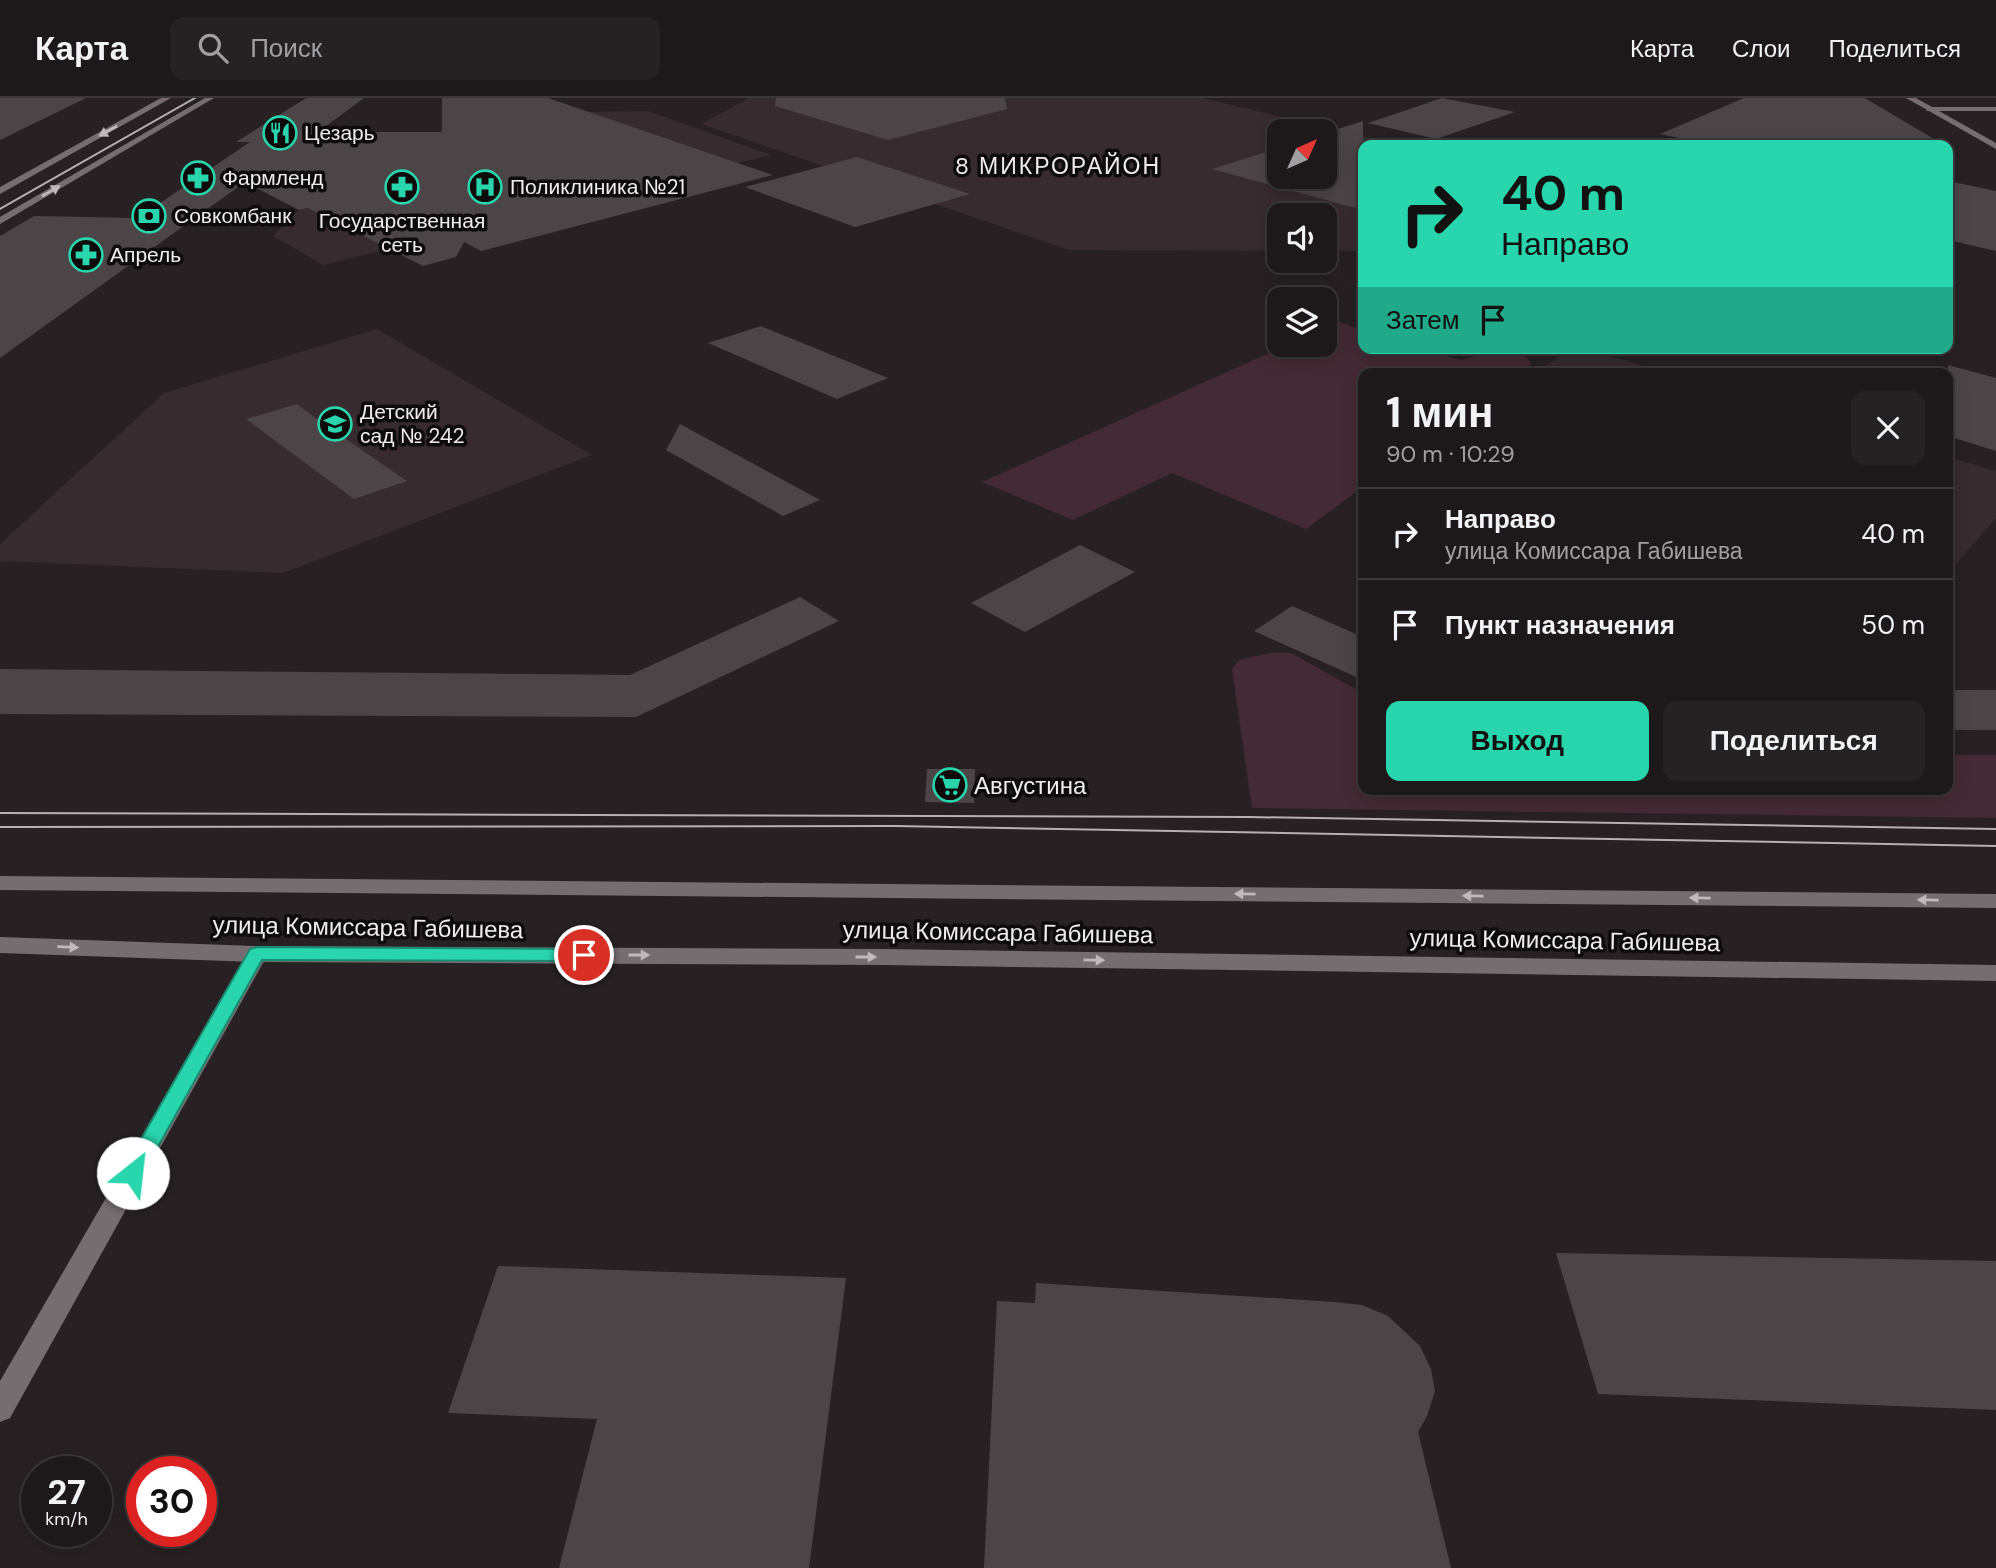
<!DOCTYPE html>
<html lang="ru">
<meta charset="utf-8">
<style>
:root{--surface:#1d191a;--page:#252223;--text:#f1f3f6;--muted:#a0a0a2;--line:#3b3839;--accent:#29d5ad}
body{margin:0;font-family:"DM Sans",sans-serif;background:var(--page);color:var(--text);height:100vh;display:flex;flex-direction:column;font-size:26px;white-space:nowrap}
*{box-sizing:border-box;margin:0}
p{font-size:23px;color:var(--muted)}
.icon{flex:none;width:38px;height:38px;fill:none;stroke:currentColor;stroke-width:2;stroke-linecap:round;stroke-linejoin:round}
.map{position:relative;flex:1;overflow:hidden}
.details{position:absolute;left:1358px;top:270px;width:595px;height:427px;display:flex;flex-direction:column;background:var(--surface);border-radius:14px;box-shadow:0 4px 18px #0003,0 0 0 2px var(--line)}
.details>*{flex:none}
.guide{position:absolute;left:1358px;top:42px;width:595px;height:214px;border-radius:14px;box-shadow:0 4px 18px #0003,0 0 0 2px var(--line);background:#29d5ad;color:#111;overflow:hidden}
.needle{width:46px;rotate:45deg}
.controls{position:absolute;left:1267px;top:21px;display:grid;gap:14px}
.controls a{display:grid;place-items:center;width:70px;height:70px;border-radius:14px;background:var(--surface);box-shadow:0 4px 18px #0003,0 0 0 2px var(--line);font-size:35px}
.speed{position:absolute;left:21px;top:1358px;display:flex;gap:14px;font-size:35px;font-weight:700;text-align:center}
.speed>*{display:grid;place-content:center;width:91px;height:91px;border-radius:50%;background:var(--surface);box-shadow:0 4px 18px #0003,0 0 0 2px var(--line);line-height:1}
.speed small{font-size:18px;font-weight:400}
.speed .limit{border:10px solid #d22;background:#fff;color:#111}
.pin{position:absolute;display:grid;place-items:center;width:60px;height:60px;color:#fff;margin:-30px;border:4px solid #fff;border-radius:50%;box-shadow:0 2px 7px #0007}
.me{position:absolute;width:77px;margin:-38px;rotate:29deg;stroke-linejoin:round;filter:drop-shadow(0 0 5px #0008)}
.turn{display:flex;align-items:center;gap:24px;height:147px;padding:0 28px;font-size:32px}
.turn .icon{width:91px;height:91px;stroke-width:2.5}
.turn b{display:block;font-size:49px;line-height:60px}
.then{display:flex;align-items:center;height:66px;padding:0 28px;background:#0003;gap:14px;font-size:26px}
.round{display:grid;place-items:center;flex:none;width:74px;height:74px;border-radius:14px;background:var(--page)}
.head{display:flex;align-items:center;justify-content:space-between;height:119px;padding:0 28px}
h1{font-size:42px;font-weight:700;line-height:52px}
.primary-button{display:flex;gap:14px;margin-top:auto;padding:14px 28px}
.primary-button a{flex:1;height:80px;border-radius:14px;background:var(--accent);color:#111;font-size:28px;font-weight:700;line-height:80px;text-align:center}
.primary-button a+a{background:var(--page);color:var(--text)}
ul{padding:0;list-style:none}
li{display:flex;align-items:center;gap:21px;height:91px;padding:0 28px;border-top:2px solid var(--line)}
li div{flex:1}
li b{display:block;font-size:26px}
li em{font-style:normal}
header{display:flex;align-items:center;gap:42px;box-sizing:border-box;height:98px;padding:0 35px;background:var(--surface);border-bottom:2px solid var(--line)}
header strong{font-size:33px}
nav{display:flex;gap:38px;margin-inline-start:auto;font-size:24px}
.search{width:490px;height:63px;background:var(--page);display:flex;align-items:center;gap:18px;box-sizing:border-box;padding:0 24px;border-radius:14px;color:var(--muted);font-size:26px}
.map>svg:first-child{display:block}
.built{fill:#372b2f;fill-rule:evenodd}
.green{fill:#442a34}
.building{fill:#4c4548}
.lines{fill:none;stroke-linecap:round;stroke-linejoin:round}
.minor{fill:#756d70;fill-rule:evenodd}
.tertiary{fill:#756d70;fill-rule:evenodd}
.tram{stroke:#b5b0b2;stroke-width:2}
.oneway{fill:#bfb9bb}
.route{fill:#29d5ad;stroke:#1b8a70;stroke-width:2}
.labels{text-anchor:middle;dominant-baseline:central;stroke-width:7;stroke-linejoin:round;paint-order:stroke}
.far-poi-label{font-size:21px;fill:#f0ebed;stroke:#0e0b0c;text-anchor:start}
.far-quarter-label{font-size:23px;letter-spacing:2px;fill:#f0ebed;stroke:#0e0b0c}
.poi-label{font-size:24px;fill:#f0ebed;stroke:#0e0b0c;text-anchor:start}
.street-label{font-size:24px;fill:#f0ebed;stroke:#0e0b0c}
</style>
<header>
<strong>Карта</strong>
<div class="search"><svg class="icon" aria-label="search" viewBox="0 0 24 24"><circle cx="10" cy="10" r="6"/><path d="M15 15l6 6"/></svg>Поиск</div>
<nav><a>Карта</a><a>Слои</a><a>Поделиться</a></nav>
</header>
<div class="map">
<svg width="1996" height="1470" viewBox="0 0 1996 1470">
<rect width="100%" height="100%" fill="#272123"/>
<g class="built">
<path d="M 749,0 L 1202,0 L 1400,47 L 1363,47 L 1363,153 L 1325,153 L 1325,117 L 1279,117 L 1279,153 L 1069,152 L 701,26 ZM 1279,33 L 1325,33 L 1325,79 L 1279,79 Z"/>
<path d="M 648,13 L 771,57 L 323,167 L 273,138 L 297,113 L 317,108 L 405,63 L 460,16 Z"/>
<path d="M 377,231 L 592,357 L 283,475 L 0,463 L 0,446 L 164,295 Z"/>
<path d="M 1570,250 L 1584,250 L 1666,275 L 1536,275 Z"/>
<path d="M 1948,359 L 1996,373 L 1996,420 L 1948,475 Z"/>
</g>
<g class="green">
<path d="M 1325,218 L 1363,233 L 1363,250 L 1416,250 L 1461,262 L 1503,251 L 1527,259 L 1531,266 L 1519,275 L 1363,275 L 1363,389 L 1306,431 L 1172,375 L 1073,422 L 982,384 L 1287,247 L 1325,247 Z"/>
<path d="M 1269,555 L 1291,555 L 1363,595 L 1363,691 L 1948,691 L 1948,657 L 1996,657 L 1996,720 L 1252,710 L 1232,571 L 1239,562 Z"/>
</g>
<g class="building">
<path d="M 0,0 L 86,0 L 0,42 Z"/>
<path d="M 306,0 L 364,0 L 318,34 L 442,34 L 442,0 L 548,0 L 773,77 L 481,153 L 464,144 L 456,159 L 423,168 L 308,110 L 299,112 L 245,84 L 0,260 L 0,138 L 34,118 L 138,120 L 250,44 L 236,44 Z"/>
<path d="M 776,0 L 1005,0 L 1007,11 L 888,42 L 775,8 Z"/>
<path d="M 1442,0 L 1515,14 L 1436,41 L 1368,25 Z"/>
<path d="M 1744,0 L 1865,0 L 1944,47 L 1714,47 L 1660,36 Z"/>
<path d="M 1363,23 L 1363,112 L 1212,71 L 1279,50 L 1279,79 L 1325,79 L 1325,35 Z"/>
<path d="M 857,59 L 970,96 L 855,129 L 745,89 Z"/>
<path d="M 1948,83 L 1996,93 L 1996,153 L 1948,142 Z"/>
<path d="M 761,228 L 888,280 L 837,301 L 708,245 Z"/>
<path d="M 1948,267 L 1996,280 L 1996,353 L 1948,338 Z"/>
<path d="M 297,306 L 314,319 L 407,383 L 354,401 L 246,321 Z"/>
<path d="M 680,326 L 820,402 L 783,418 L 666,352 Z"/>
<path d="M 1080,447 L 1135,474 L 1025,534 L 971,505 Z"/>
<path d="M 800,499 L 839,523 L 636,619 L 0,616 L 0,571 L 630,577 Z"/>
<path d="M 1292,508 L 1363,539 L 1363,582 L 1254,533 Z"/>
<rect x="1948" y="592" width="48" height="40"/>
<path d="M 927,671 L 975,671 L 974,705 L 925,704 Z"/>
<path d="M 1556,1155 L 1996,1163 L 1996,1312 L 1598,1296 Z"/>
<path d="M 498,1168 L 846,1180 L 809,1470 L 559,1470 L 597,1321 L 448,1315 Z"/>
<path d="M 1036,1185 L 1335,1204 L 1362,1207 L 1388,1218 L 1420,1248 L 1431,1271 L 1435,1293 L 1427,1318 L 1418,1334 L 1451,1470 L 984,1470 L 997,1203 L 1035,1205 Z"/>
</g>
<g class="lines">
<g class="minor">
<path d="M 1929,9 L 1996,9 L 1996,13 L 1926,13 Z"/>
<path d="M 257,848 L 264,851 L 268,856 L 10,1320 L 0,1324 L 0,1283 L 250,851 Z"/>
</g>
<g class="tertiary">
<path d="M 161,0 L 171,0 L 0,96 L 0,89 Z"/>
<path d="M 205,0 L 214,0 L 0,126 L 0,119 Z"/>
<path d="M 1906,0 L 1916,0 L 1996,45 L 1996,51 Z"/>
<path d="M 0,778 L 1996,796 L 1996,810 L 0,792 Z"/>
<path d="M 0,839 L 257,848 L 884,851 L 1996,867 L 1996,883 L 884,867 L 257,864 L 0,855 Z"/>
</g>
<g class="tram">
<path d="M 0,111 L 195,0"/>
<path d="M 0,715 L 1248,719 L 1996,731"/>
<path d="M 0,729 L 895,728 L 1996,748"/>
</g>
</g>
<defs><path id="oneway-solid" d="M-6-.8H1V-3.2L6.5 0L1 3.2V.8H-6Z" transform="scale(1.75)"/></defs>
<g class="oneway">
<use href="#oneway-solid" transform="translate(108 33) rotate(151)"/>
<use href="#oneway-solid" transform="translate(51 93) rotate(-30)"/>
<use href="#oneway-solid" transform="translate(1245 796) rotate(-179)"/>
<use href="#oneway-solid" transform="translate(1473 798) rotate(-179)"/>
<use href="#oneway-solid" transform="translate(1700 800) rotate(-179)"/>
<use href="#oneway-solid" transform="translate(1928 802) rotate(-179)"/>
<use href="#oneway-solid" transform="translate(68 849) rotate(2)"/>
<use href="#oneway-solid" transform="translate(639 857)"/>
<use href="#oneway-solid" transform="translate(866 859)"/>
<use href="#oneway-solid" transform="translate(1094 862) rotate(1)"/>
</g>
<path class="route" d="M 257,849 L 584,851 L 593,857 L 584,863 L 262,862 L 140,1081 L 133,1083 L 125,1081 L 122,1075 L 125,1069 L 250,851 Z"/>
<defs>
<symbol id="restaurant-ring" viewBox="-11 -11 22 22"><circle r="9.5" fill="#0e0b0c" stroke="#29d5ad" stroke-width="1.5"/><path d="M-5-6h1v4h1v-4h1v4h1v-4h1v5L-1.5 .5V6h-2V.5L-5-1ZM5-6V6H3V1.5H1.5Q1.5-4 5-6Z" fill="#29d5ad"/></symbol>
<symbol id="pharmacy-ring" viewBox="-11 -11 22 22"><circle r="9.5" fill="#0e0b0c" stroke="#29d5ad" stroke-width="1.5"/><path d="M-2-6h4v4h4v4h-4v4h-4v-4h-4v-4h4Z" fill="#29d5ad"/></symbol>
<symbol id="hospital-ring" viewBox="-11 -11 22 22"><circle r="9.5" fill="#0e0b0c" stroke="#29d5ad" stroke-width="1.5"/><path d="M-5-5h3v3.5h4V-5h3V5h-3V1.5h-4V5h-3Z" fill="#29d5ad"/></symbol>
<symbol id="bank-ring" viewBox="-11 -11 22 22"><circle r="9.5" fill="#0e0b0c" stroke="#29d5ad" stroke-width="1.5"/><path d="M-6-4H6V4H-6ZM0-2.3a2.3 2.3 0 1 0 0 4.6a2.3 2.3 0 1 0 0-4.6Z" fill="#29d5ad"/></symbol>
<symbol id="school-ring" viewBox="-11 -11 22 22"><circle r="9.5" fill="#0e0b0c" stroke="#29d5ad" stroke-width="1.5"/><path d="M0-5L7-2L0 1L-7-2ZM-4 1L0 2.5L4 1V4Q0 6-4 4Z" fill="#29d5ad"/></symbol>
<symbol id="supermarket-ring" viewBox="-11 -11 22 22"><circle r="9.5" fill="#0e0b0c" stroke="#29d5ad" stroke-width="1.5"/><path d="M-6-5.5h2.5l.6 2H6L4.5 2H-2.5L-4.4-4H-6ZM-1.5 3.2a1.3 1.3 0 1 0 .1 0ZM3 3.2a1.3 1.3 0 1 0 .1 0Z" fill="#29d5ad"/></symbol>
</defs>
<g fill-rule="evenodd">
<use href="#restaurant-ring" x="261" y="16" width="38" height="38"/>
<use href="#pharmacy-ring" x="179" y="61" width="38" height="38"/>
<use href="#pharmacy-ring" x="383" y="70" width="38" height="38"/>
<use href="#hospital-ring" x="466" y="70" width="38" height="38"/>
<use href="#bank-ring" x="130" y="99" width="38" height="38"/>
<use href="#pharmacy-ring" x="67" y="138" width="38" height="38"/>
<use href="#school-ring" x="316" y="307" width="38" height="38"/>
<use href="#supermarket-ring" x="931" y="668" width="38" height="38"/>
</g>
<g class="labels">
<g class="far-poi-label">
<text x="304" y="35">Цезарь</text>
<text x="222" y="80">Фармленд</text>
<text x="510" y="89">Поликлиника №21</text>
<text x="174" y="118">Совкомбанк</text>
<text x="402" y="123" text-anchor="middle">Государственная<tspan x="402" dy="24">сеть</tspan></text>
<text x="110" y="157">Апрель</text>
<text x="360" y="314">Детский<tspan x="360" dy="24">сад № 242</tspan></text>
</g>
<g class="far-quarter-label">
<text x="1058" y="68">8 МИКРОРАЙОН</text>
</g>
<g class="poi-label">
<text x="974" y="687">Августина</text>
</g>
<g class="street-label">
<text transform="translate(368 829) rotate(1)">улица Комиссара Габишева</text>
<text transform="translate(998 834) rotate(1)">улица Комиссара Габишева</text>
<text transform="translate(1565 842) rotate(1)">улица Комиссара Габишева</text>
</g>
</g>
</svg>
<div class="controls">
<a><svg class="needle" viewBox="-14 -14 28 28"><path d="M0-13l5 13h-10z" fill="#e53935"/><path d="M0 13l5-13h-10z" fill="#a0a0a2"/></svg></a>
<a><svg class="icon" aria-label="sound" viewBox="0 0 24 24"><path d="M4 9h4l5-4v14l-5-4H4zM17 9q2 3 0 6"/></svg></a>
<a><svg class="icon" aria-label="layers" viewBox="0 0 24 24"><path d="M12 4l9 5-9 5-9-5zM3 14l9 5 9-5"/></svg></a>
</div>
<div class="speed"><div>27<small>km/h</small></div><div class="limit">30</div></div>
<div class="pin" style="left:584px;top:857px;background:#d93025"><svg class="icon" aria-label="arrive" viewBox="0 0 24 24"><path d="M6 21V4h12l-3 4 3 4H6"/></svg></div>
<svg class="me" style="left:133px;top:1075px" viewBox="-20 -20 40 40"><circle r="19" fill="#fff"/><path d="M0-13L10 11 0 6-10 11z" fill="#29d5ad"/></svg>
<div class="guide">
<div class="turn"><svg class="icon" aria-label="right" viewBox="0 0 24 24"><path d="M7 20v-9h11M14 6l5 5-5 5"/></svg><div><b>40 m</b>Направо</div></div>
<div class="then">Затем<svg class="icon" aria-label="arrive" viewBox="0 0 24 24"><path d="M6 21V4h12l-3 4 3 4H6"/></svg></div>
</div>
<section class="details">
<div class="head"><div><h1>1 мин</h1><p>90 m · 10:29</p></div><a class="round"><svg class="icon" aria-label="close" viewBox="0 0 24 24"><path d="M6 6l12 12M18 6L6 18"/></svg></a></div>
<ul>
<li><svg class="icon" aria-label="right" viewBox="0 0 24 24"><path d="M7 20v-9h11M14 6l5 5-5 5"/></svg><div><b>Направо</b><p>улица Комиссара Габишева</p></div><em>40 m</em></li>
<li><svg class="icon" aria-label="arrive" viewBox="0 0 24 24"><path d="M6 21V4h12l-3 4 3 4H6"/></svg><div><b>Пункт назначения</b></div><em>50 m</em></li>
</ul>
<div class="primary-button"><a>Выход</a><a>Поделиться</a></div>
</section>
</div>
